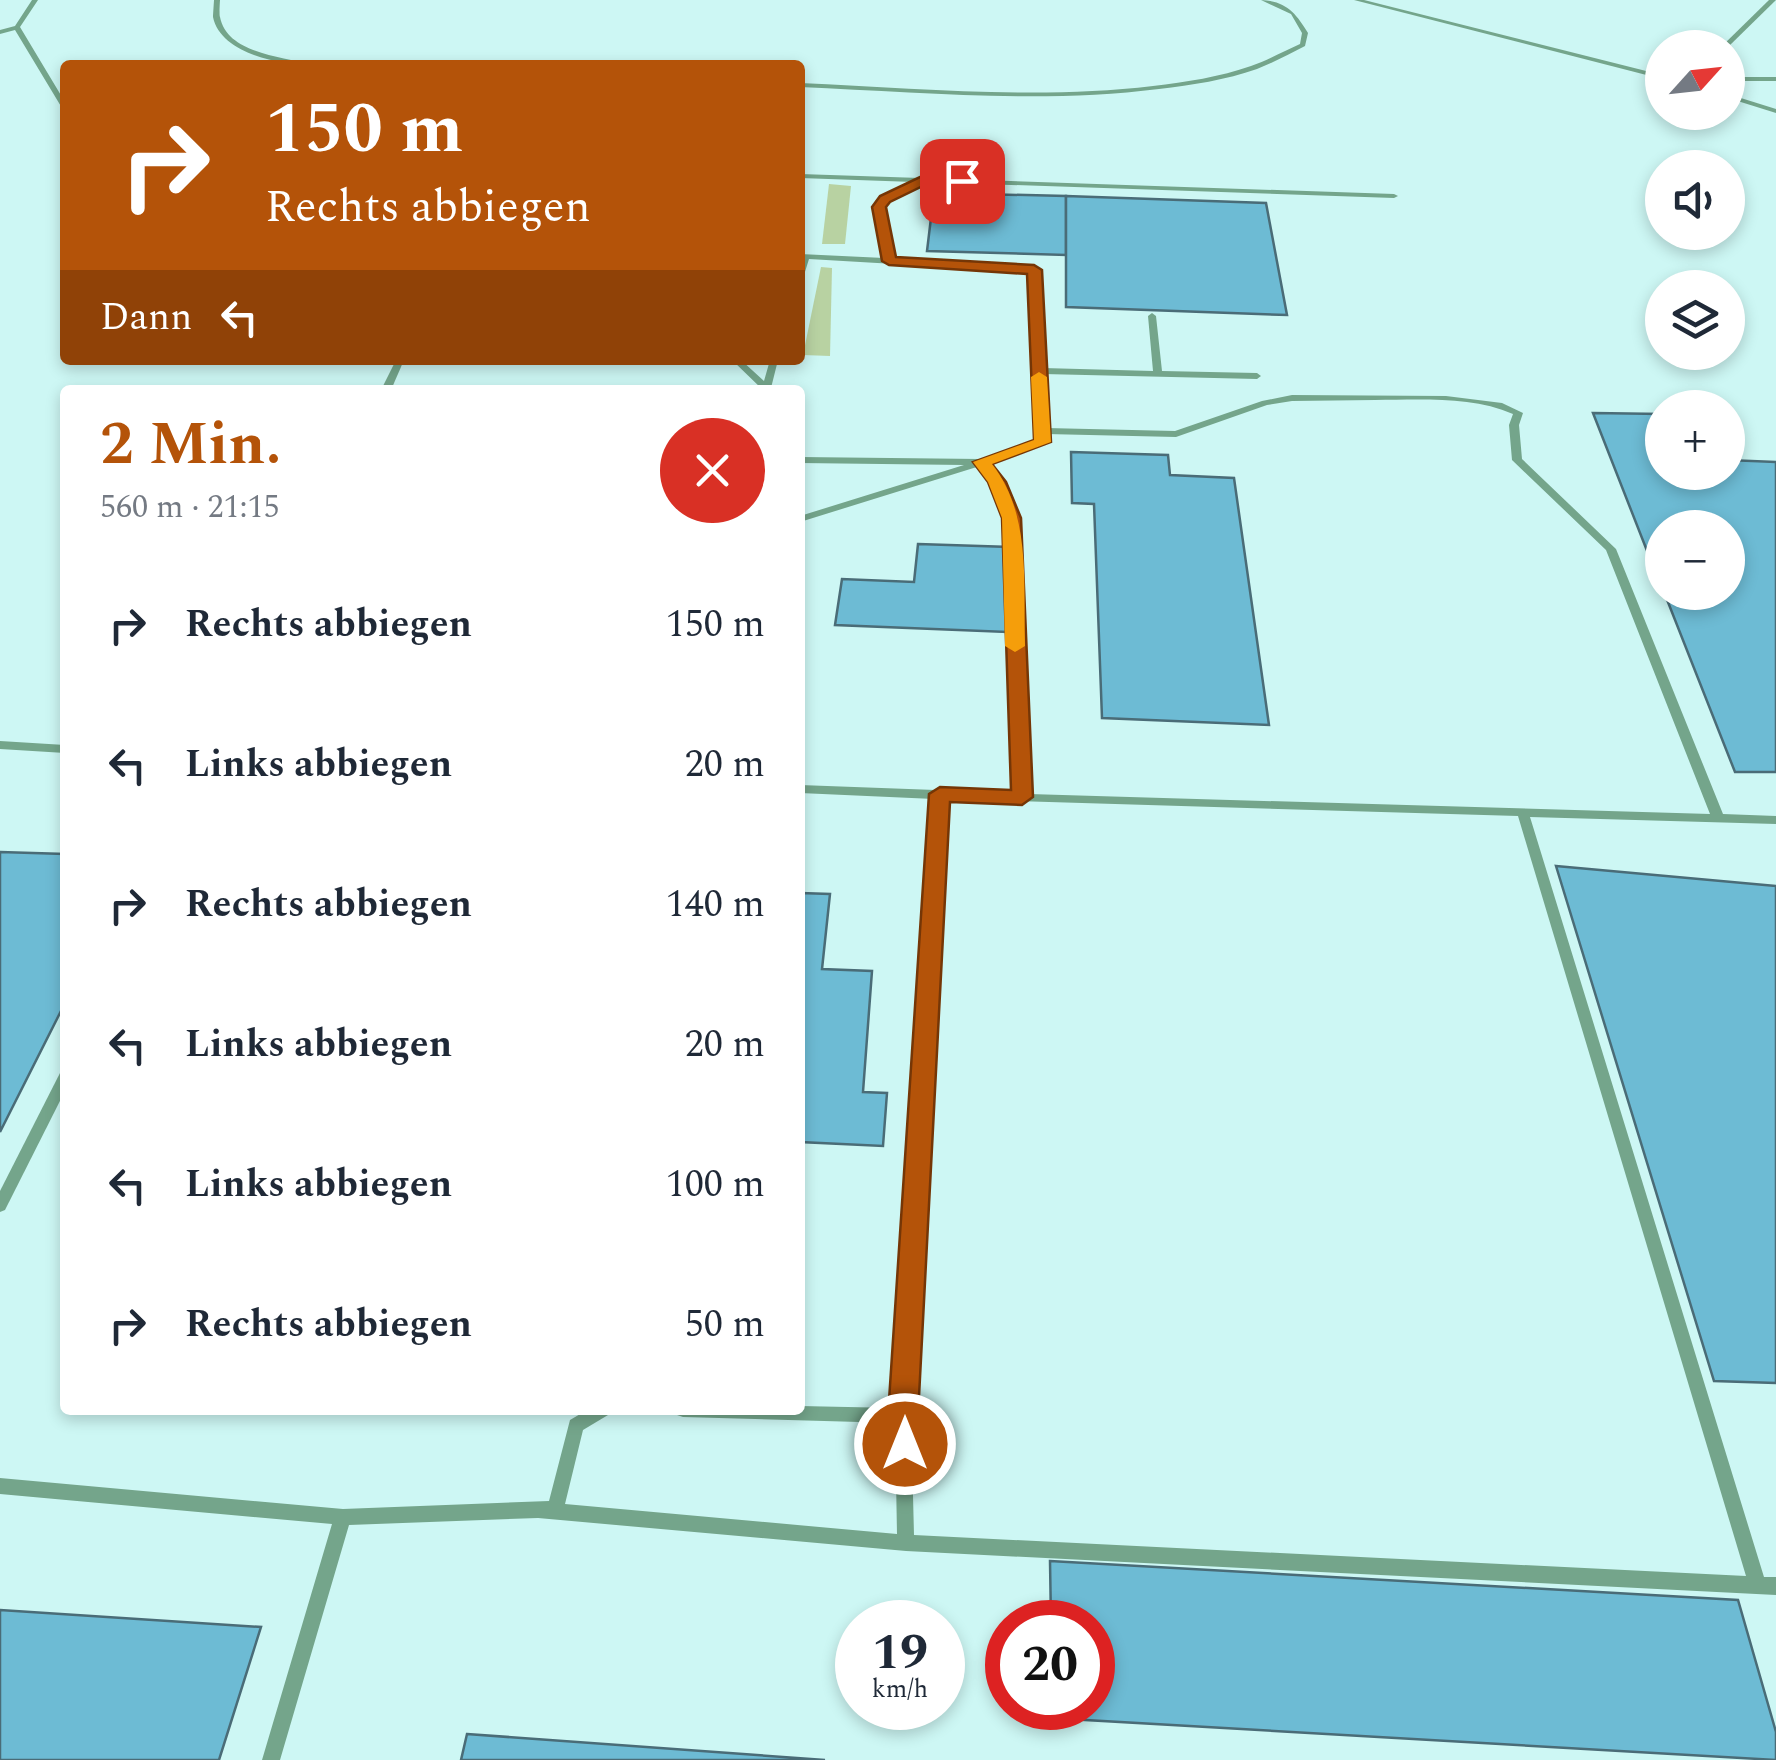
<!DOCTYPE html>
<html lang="de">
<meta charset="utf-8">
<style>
:root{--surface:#fff;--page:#f6f6f7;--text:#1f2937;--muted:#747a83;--accent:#b45309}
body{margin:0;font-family:Spectral,serif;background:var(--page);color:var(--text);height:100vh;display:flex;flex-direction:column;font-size:38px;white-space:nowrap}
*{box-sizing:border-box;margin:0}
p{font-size:32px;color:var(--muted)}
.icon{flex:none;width:55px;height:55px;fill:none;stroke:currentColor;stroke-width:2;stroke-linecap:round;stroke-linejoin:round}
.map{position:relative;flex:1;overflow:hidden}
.panel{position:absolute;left:60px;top:385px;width:745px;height:1030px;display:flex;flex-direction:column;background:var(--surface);border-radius:10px;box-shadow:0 5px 15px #0003}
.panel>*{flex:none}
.banner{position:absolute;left:60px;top:60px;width:745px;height:305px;border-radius:10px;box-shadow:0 5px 15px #0003;background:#b45309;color:#fff;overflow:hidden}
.needle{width:65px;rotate:63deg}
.buttons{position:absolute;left:1645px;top:30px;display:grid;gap:20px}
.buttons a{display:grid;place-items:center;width:100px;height:100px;border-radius:50%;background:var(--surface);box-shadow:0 5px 15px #0003;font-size:50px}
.speed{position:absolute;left:835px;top:1600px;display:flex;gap:20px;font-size:50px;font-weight:700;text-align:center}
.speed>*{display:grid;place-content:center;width:130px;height:130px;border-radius:50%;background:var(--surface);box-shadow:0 5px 15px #0003;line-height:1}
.speed small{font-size:25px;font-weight:400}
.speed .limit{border:15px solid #d22;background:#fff;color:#111}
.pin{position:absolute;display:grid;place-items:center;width:85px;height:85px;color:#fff;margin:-42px;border-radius:20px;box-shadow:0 5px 15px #0006}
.me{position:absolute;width:110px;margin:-55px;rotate:0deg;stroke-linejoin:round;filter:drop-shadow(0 0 8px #0008)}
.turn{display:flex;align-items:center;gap:35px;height:210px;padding:0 40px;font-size:45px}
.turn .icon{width:130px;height:130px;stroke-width:2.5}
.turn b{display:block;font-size:70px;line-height:85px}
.then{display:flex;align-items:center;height:95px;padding:0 40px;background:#0003;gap:20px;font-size:38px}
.round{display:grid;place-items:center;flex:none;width:105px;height:105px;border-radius:52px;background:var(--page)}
.overview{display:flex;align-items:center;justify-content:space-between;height:170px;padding:0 40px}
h1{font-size:60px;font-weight:700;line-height:75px;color:var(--accent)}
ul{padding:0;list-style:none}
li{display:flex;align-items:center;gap:30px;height:140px;padding:0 40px}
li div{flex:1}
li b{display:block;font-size:38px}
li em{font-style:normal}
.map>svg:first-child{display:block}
.green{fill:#b8d2a2}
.building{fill:#6dbbd4;stroke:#4a6c77;stroke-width:2.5}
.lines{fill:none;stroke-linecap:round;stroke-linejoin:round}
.lane{fill:#74a58b;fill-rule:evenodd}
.route{fill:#b45309;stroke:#753606;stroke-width:2.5}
.slow{fill:#f59e0b}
</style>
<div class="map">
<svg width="1776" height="1760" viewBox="0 0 1776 1760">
<rect width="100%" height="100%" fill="#cdf7f4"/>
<g class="green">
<path d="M 829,184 L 851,186 L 845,244 L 822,244 Z"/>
<path d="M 821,267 L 832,268 L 830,356 L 803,355 Z"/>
</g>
<g class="building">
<path d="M 934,193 L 1066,196 L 1066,255 L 927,251 Z"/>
<path d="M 1066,196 L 1266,203 L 1287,315 L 1066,307 Z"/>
<path d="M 1593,413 L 1662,414 L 1662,472 L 1728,472 L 1728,460 L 1776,462 L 1776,772 L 1735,772 L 1664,592 L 1728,592 L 1728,528 L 1662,528 L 1662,589 Z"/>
<path d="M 1071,452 L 1168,455 L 1170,475 L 1234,478 L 1269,725 L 1102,718 L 1094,504 L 1072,503 Z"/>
<path d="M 918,544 L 1010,547 L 1007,632 L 835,625 L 842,579 L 914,582 Z"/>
<path d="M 0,852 L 65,854 L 65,1003 L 0,1132 Z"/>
<path d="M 1556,866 L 1776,886 L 1776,1383 L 1714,1381 Z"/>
<path d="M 800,893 L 830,894 L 822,969 L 872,971 L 863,1092 L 887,1093 L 883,1146 L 800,1142 Z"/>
<path d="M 1050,1561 L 1738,1600 L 1776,1732 L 1776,1760 L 1051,1718 L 1051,1708 L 1092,1708 L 1092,1622 L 1051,1622 Z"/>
<path d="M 0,1610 L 261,1627 L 219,1760 L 0,1760 Z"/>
<path d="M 467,1734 L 825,1760 L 461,1760 Z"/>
</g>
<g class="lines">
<g class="lane">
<path d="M 32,0 L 38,0 L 20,27 L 65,102 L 65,110 L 62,108 L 15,30 L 0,34 L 0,30 L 15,26 Z"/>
<path d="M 214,0 L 220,0 C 220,1 219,15 220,17 C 227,54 283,56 310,65 C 280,65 220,53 213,17 C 213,15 214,1 214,0 Z"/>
<path d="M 1261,0 C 1286,1 1296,13 1308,33 L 1305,46 C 1289,54 1273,63 1257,69 C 1226,80 1192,85 1159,89 C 1040,104 919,92 800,87 L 800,83 C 917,88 1036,100 1153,86 C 1186,82 1220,77 1251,66 C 1268,60 1284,51 1300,44 L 1302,33 L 1291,14 Z"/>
<path d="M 1354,0 L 1364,0 L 1662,75 L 1662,79 Z"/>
<path d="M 1769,0 L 1776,0 L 1727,48 L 1720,48 Z"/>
<rect x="1728" y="77" width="48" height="4"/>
<path d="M 1728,94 L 1776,109 L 1776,113 L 1728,98 Z"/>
<path d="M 800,174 L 1394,194 L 1398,196 L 1394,198 L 925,182 L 888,201 L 883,207 L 893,259 L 1037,268 L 1043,368 L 1153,371 L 1148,316 L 1152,313 L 1156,316 L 1162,371 L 1257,373 L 1261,376 L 1257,379 L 1043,374 L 1046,428 L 1175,431 L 1262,401 L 1292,395 L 1446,396 L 1502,403 L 1523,413 L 1519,425 L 1522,459 L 1616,549 L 1723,814 L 1776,816 L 1776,824 L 1530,817 L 1764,1577 L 1776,1577 L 1776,1595 L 906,1551 L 538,1518 L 349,1525 L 280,1760 L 262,1760 L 332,1524 L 0,1494 L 0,1478 L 343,1509 L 549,1501 L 570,1420 L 587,1410 L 610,1410 L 608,1415 L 583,1430 L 565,1504 L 897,1534 L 895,1423 L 683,1417 L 677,1415 L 675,1410 L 800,1410 L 800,1406 L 895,1408 L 934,799 L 800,793 L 800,785 L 1017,793 L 1007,518 L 992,482 L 980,466 L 800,522 L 800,516 L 964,465 L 800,463 L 800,457 L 981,459 L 1037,441 L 1030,272 L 809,259 L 804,275 L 800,277 L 800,254 L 884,258 L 875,207 L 882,197 L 914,182 L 800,178 ZM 1375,400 C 1420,400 1471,396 1513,414 L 1509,425 L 1512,460 L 1606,550 L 1710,814 L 1029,794 L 1017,518 L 1002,482 L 988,463 L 1045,445 L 1046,434 L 1176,437 L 1267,405 L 1292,401 ZM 946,799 L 1518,816 L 1746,1576 L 914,1535 L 911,1416 Z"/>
<path d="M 396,360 L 404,360 L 391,390 L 381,390 Z"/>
<path d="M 732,360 L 741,360 L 764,381 L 770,360 L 778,360 L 771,388 L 773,390 L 763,390 Z"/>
<path d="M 0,741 L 65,745 L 65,753 L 0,749 Z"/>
<path d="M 65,1072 L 65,1091 L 5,1210 L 0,1212 L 0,1191 L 60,1073 Z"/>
</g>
</g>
<path class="route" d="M 920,177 L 962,177 L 969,181 L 962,185 L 927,184 L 890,202 L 886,207 L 896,257 L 1034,265 L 1042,270 L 1051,442 L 992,464 L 1006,482 L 1021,518 L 1033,797 L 1022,805 L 950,802 L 918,1416 L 920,1444 L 915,1454 L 905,1458 L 894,1454 L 888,1416 L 929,794 L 940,787 L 1011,790 L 1002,518 L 988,482 L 973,462 L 1034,440 L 1027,274 L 889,265 L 882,261 L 872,207 L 880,196 Z"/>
<path class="slow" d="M 1039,372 L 1047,377 L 1051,442 L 992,464 C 1032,515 1023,584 1025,646 L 1015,652 L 1005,646 L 1002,518 L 988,482 L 973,462 L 1034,440 L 1031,377 Z"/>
</svg>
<div class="buttons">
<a><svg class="needle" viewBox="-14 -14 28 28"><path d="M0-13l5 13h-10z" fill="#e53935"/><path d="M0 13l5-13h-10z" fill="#747a83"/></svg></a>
<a><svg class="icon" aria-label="sound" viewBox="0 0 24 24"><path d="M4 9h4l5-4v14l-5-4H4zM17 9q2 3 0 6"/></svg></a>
<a><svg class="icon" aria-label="layers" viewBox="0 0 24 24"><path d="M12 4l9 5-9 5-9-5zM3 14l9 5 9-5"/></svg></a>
<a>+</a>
<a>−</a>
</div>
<div class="speed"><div>19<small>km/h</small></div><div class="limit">20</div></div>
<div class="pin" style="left:962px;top:181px;background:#d93025"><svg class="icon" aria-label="arrive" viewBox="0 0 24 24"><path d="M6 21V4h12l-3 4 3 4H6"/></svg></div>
<svg class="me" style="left:905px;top:1444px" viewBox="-20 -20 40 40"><circle r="17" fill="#b45309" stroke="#fff" stroke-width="3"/><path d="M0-11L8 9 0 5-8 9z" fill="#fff"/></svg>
<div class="banner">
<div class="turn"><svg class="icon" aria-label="right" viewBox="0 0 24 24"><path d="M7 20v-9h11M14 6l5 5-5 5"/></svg><div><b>150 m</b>Rechts abbiegen</div></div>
<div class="then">Dann<svg class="icon" aria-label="left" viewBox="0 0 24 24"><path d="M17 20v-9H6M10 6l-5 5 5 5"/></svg></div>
</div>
<section class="panel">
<div class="overview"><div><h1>2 Min.</h1><p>560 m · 21:15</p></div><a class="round" style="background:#d93025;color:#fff"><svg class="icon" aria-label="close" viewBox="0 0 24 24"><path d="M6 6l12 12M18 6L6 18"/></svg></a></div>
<ul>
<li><svg class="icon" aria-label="right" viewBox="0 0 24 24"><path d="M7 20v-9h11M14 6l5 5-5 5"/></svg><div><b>Rechts abbiegen</b></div><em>150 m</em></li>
<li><svg class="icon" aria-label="left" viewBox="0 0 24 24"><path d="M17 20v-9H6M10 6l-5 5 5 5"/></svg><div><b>Links abbiegen</b></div><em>20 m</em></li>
<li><svg class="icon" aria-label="right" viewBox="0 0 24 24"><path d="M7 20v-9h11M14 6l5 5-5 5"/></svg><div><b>Rechts abbiegen</b></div><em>140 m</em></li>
<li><svg class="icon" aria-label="left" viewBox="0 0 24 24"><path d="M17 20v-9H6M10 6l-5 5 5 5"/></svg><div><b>Links abbiegen</b></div><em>20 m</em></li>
<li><svg class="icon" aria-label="left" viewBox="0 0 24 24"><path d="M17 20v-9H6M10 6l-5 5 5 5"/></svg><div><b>Links abbiegen</b></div><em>100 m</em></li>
<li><svg class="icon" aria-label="right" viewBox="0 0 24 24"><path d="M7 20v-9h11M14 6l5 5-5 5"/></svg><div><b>Rechts abbiegen</b></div><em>50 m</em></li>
</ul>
</section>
</div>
